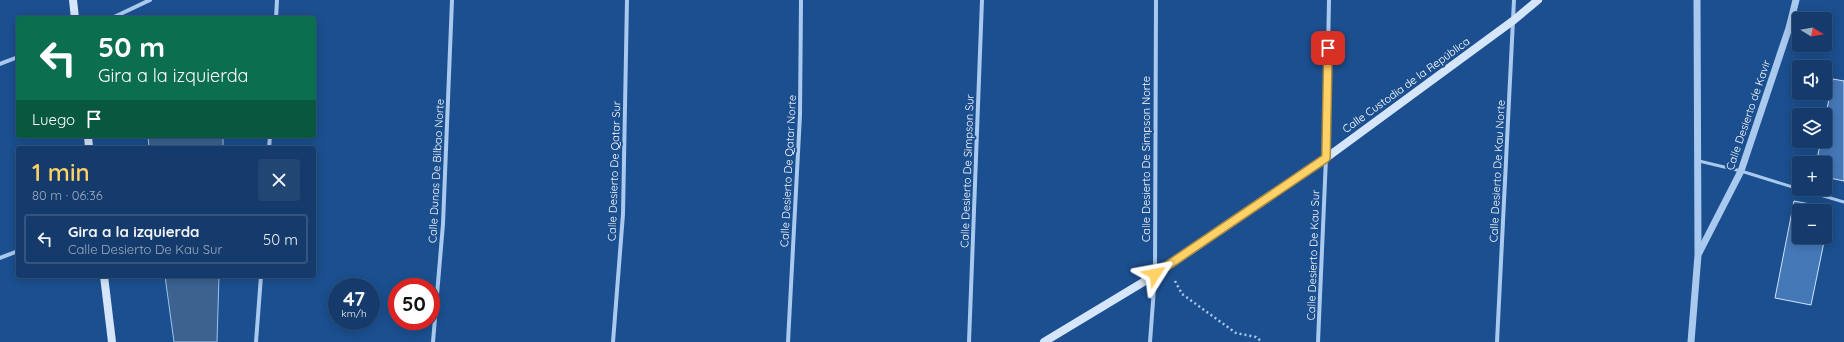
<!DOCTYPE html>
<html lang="es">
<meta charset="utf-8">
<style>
:root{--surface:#143b6b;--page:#214673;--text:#f1f3f6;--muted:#9dadc1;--line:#33557e;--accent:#ffd166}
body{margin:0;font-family:Quicksand,sans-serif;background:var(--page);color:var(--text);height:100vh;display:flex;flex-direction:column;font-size:15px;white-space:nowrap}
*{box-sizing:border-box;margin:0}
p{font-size:13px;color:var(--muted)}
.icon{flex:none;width:22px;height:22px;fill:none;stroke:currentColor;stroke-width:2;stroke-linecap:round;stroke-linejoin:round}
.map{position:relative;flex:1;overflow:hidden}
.details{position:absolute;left:16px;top:146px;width:300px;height:132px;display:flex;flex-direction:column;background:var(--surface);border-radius:4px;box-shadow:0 2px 10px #0003,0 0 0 1px var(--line)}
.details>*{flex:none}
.banner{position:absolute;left:16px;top:16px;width:300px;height:122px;border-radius:4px;box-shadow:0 2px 10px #0003,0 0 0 1px var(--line);background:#0b6e4f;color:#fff;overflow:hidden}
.needle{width:26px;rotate:101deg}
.tools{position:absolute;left:1792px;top:12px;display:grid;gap:8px}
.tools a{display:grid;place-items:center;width:40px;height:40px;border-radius:4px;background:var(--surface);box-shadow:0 2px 10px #0003,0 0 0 1px var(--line);font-size:20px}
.speed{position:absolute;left:328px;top:278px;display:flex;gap:8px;font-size:20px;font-weight:700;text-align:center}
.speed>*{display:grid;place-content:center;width:52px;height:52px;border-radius:50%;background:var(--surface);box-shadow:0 2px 10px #0003,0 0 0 1px var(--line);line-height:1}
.speed small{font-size:10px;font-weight:400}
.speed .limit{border:6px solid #d22;background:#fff;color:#111}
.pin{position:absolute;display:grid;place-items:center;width:34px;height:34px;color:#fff;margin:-17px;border-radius:8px;box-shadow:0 2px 6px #0006}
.me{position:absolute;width:44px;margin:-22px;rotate:56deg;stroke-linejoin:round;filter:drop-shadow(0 0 3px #0008)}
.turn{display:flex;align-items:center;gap:14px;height:84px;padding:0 16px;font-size:18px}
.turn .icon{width:52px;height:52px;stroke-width:2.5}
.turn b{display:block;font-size:28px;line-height:34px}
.then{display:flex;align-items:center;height:38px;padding:0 16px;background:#0003;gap:8px;font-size:15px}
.round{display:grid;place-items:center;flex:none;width:42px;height:42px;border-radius:4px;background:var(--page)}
.summary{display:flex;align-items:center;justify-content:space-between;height:68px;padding:0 16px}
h1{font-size:24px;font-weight:600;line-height:30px;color:var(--accent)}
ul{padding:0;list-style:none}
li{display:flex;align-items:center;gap:12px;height:50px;margin:0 8px 6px;padding:0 8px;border:2px solid var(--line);border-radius:4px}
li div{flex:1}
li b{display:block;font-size:15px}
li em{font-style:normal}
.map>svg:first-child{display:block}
.water{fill:#3c6290;stroke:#9cc4f0}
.building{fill:#4478b7;stroke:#cfe3fa}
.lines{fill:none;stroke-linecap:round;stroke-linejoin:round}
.path{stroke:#a9c9ee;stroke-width:2.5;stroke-dasharray:2 3;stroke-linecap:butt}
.service{stroke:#a9c9ee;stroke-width:3}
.minor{stroke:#a9c9ee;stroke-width:4}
.tertiary{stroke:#a9c9ee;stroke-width:7}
.secondary{stroke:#d6e6fa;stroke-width:8}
.route-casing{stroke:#a68842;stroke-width:10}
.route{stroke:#ffd166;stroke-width:7}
.labels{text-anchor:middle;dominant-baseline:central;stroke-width:4;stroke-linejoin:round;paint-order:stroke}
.street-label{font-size:11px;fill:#fff;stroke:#1b4f8f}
</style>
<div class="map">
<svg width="1844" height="342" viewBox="0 0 1844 342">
<rect width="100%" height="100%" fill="#1b4f8f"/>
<g class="water">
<path d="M 148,136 L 223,136 L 223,148 L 149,148 Z"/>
<path d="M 165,276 L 219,276 L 217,342 L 174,342 Z"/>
</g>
<g class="building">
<path d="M 1833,79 L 1844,81 L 1844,181 L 1825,177 L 1825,163 L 1816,163 L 1821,141 L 1825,141 L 1825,119 Z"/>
<path d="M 1794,201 L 1831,208 L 1825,235 L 1825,211 L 1799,211 L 1799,237 L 1825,237 L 1811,305 L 1775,298 Z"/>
</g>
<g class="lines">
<path class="path" d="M 1175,281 L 1182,294 L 1236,333 L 1256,337 L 1262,342"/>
<g class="service">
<path d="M 1699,161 L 1741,171 L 1799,189"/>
<path d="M 1800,189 L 1844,202"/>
</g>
<g class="minor">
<path d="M 112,18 L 150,0"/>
<path d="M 276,18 L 277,0"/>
<path d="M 0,64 L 18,57"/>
<path d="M 269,148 L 270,136"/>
<path d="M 0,258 L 18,251"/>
<path d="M 256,342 L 261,276"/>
<path d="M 433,342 L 443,224 L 452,0"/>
<path d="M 613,342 L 623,214 L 627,0"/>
<path d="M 788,342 L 800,115 L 801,0"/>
<path d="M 969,342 L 982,0"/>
<path d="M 1150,342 L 1155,275 L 1156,0"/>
<path d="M 1318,342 L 1326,158 L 1329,0"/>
<path d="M 1497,342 L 1514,0"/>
</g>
<g class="tertiary">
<path d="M 1699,253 L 1741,171 L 1789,28 L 1796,0"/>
<path d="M 1691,342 L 1698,255 L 1697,0"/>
</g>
<g class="secondary">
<path d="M 73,0 L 75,18"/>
<path d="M 88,136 L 89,148"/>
<path d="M 104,276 L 112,342"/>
<path d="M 1044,342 L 1155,275 L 1326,158 L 1514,20 L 1538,0"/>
</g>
</g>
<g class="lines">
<defs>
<path id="route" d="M 1155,274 L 1326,158 L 1328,48"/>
</defs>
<use href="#route" class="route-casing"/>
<use href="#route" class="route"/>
</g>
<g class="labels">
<g class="street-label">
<text transform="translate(1406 85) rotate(-36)">Calle Custodia de la República</text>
<text transform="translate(1748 115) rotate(-71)">Calle Desierto de Kavir</text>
<text transform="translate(1146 159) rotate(-90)">Calle Desierto De Simpson Norte</text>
<text transform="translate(436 171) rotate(-87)">Calle Dunas De Bilbao Norte</text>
<text transform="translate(614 171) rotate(-88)">Calle Desierto De Qatar Sur</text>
<text transform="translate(788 171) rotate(-87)">Calle Desierto De Qatar Norte</text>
<text transform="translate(967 171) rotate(-88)">Calle Desierto De Simpson Sur</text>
<text transform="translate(1497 171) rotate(-87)">Calle Desierto De Kau Norte</text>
<text transform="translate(1313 255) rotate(-88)">Calle Desierto De Kau Sur</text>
</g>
</g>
</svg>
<div class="tools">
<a><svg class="needle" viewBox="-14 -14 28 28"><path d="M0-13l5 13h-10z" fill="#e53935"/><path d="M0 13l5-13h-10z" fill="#9dadc1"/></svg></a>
<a><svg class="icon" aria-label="sound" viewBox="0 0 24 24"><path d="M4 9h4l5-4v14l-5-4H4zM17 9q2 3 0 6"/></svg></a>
<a><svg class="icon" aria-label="layers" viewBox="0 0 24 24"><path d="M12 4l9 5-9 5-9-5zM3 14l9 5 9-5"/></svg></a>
<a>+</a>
<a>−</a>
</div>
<div class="speed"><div>47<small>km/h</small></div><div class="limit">50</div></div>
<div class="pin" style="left:1328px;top:48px;background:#d93025"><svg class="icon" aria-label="arrive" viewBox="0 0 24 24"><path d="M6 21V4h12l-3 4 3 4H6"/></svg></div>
<svg class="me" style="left:1155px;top:274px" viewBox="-20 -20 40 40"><path d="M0-17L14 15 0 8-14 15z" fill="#ffd166" stroke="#fff" stroke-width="4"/></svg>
<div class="banner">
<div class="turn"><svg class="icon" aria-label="left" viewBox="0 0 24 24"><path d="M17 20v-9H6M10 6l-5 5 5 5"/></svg><div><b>50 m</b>Gira a la izquierda</div></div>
<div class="then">Luego<svg class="icon" aria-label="arrive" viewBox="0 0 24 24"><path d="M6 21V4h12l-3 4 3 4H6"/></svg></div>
</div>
<section class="details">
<div class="summary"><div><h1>1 min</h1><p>80 m · 06:36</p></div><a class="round"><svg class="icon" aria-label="close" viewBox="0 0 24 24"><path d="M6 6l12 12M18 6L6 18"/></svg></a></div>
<ul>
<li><svg class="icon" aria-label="left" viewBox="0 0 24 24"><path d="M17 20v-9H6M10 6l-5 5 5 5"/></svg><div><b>Gira a la izquierda</b><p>Calle Desierto De Kau Sur</p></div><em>50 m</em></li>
</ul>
</section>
</div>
